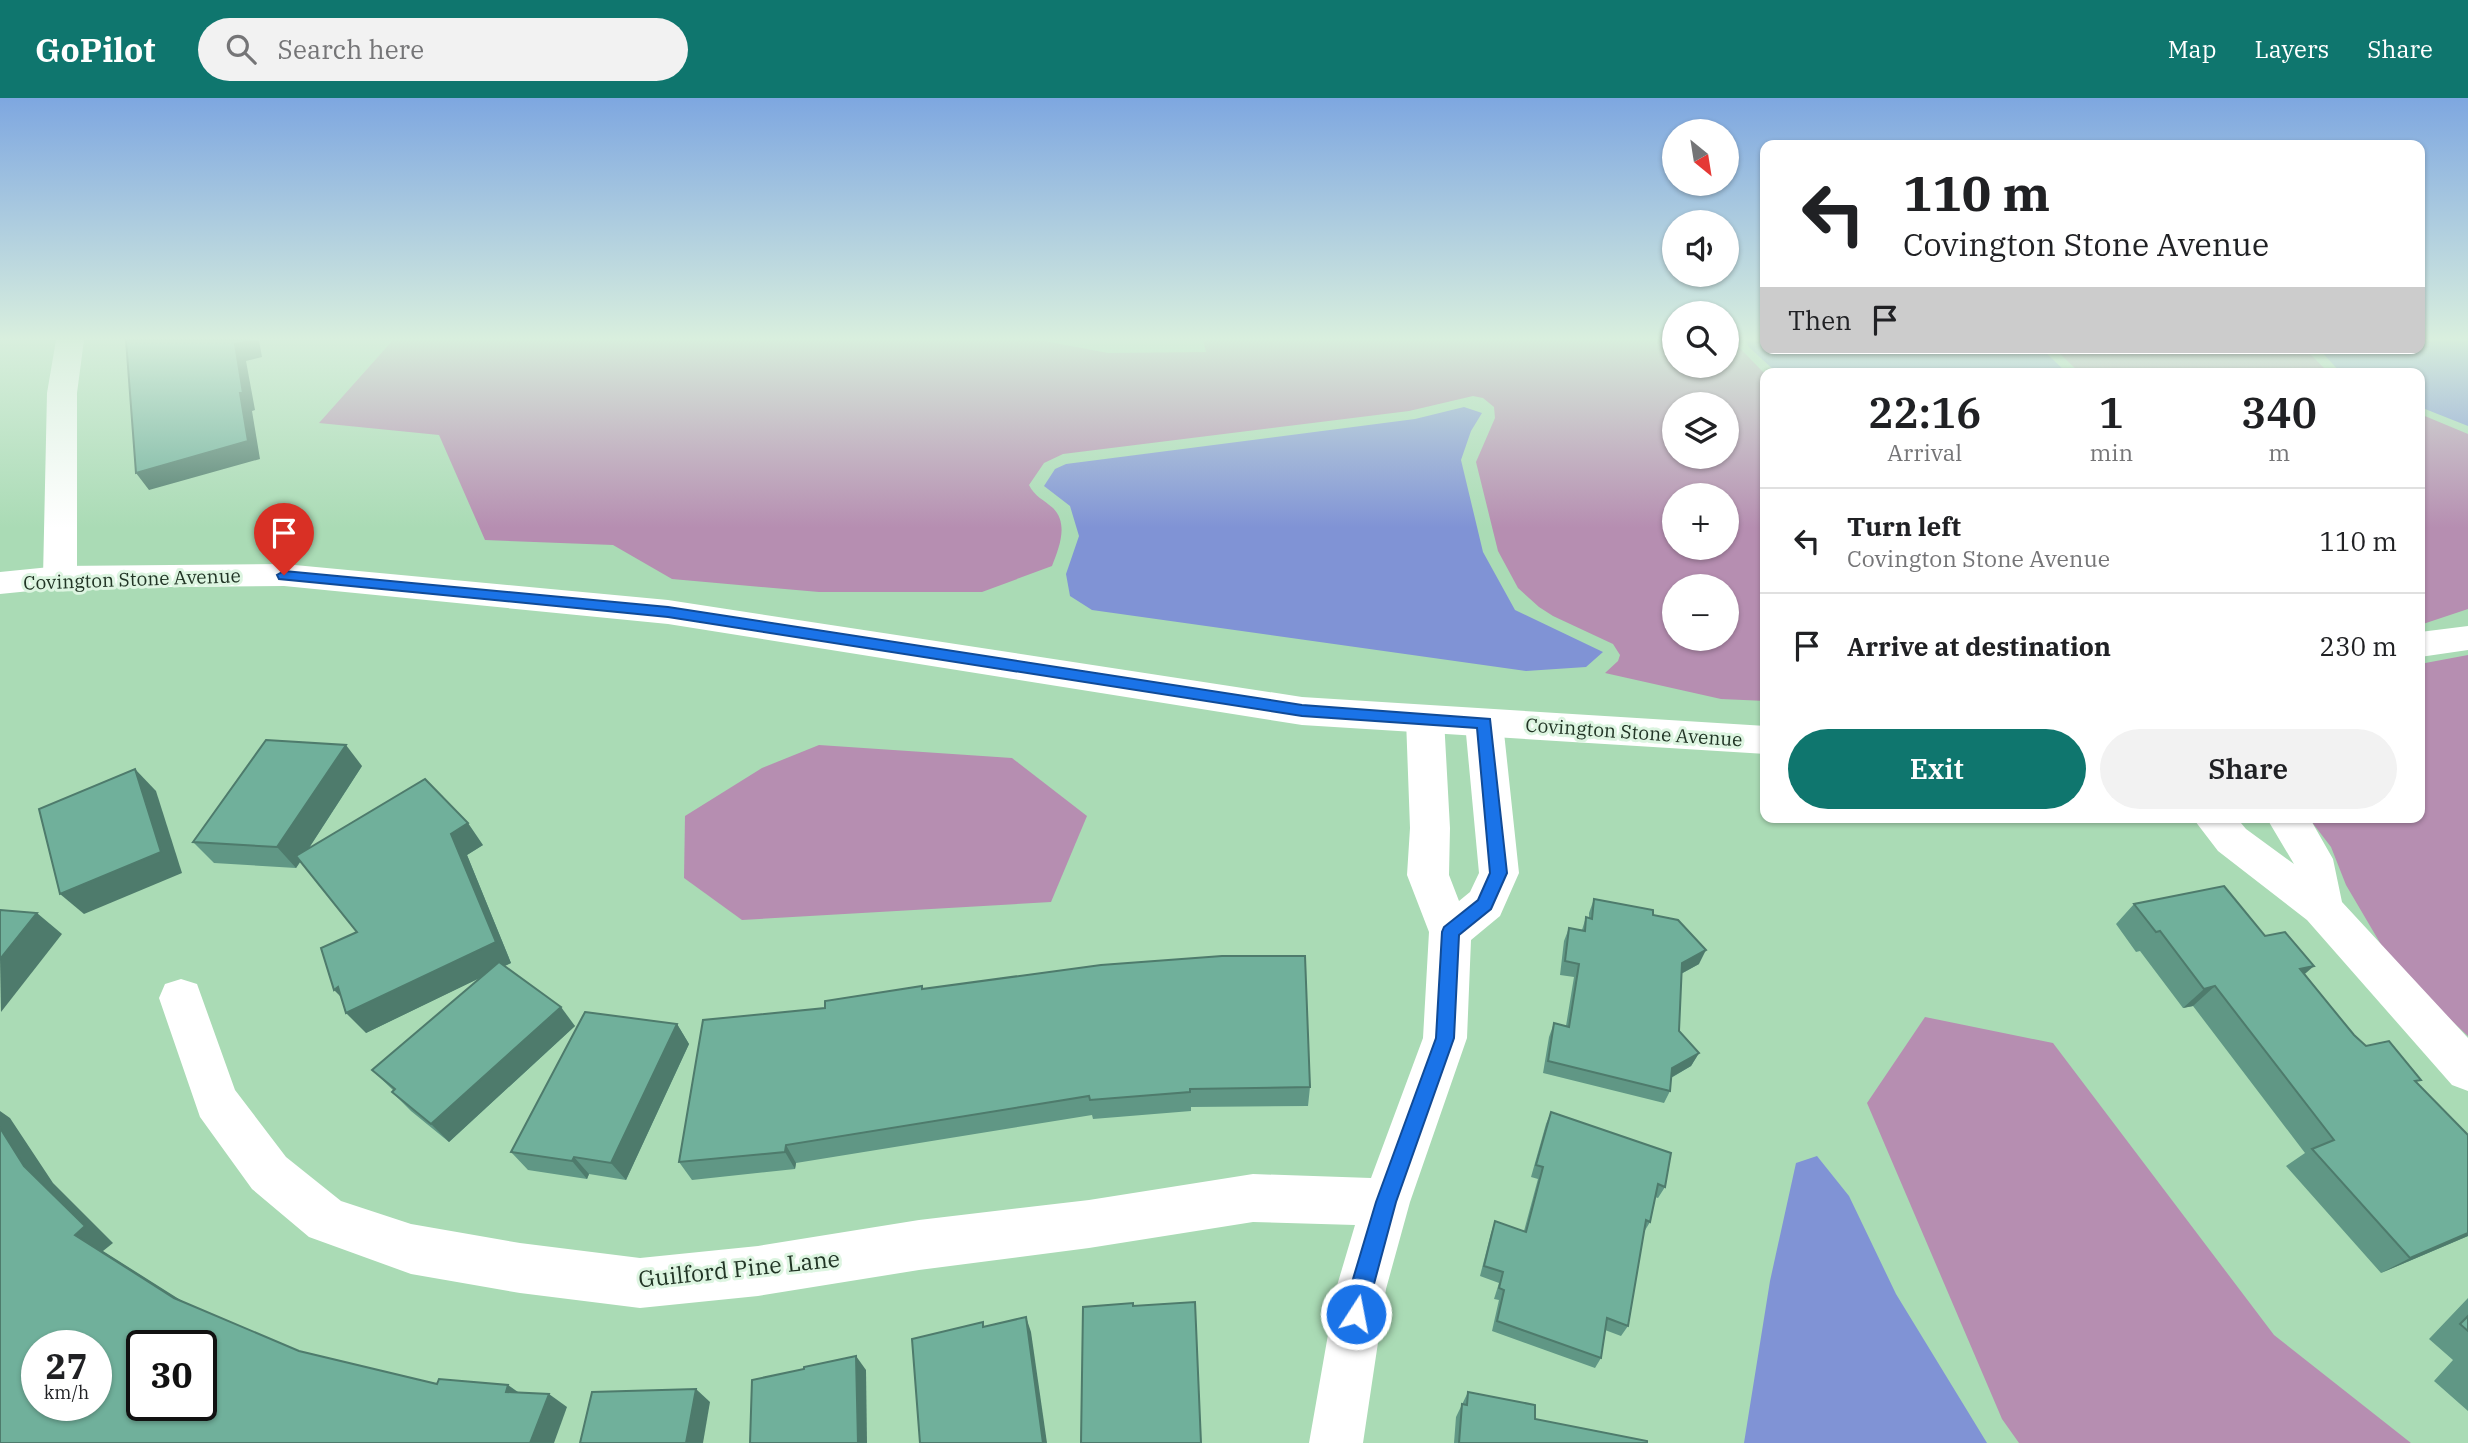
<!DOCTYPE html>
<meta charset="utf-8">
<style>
:root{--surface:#fff;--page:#f2f2f2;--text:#202124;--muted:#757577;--line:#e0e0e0;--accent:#0f766e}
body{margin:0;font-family:"IBM Plex Serif",serif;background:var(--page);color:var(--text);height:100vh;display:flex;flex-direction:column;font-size:26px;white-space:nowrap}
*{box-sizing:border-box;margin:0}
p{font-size:23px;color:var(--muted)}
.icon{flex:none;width:38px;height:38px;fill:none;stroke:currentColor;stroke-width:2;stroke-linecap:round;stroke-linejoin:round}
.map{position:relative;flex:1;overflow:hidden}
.sheet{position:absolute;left:1760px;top:270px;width:665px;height:455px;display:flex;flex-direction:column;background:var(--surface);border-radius:14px;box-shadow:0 2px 5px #0004}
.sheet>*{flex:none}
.banner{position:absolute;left:1760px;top:42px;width:665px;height:214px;border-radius:14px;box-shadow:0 2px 5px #0004;background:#fff;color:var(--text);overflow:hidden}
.needle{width:46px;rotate:150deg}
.fabs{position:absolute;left:1662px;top:21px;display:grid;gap:14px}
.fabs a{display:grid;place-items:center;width:77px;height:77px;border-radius:50%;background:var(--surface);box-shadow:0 2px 5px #0004;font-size:35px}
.speed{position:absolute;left:21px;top:1232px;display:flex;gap:14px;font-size:35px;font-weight:700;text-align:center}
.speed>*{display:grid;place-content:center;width:91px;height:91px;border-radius:50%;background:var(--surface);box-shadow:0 2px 5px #0004;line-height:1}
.speed small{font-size:18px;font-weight:400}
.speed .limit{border:4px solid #111;border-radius:10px;background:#fff;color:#111}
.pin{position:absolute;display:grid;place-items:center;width:60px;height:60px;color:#fff;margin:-72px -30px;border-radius:50% 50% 50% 0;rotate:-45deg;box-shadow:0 0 7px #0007}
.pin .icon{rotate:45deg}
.me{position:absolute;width:77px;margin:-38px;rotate:11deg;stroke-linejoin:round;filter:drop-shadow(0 0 5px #0008)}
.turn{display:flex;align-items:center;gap:24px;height:147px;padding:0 28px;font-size:32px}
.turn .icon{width:91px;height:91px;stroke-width:2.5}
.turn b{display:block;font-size:49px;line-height:60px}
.then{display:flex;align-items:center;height:66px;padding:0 28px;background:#0003;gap:14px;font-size:26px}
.eta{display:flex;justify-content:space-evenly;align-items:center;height:119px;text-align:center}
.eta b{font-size:42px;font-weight:600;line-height:49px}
.button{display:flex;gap:14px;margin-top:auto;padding:14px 28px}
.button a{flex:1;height:80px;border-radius:42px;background:var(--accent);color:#fff;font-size:28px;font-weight:600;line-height:80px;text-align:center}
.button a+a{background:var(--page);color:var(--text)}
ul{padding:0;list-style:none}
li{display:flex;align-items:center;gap:21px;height:105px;padding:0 28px;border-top:2px solid var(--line)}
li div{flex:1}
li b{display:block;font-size:26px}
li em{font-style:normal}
header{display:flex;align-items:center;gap:42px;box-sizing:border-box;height:98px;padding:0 35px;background:var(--accent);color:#fff}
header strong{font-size:33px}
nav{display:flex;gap:38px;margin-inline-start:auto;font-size:24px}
.search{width:490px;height:63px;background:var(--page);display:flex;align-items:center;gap:18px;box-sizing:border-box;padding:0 24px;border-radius:38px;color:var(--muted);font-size:26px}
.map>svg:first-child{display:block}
.green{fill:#b68eb1;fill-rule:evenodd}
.water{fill:#8093d5}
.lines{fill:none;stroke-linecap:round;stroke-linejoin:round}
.minor{fill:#fff;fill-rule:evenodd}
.tertiary{fill:#fff;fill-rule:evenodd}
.wall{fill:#609785}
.shaded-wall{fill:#4e7b6c}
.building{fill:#70b09b;stroke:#4e7b6c;stroke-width:2;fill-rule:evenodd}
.route{fill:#1a73e8;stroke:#114b97;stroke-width:2}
.labels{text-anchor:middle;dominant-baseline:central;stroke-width:6;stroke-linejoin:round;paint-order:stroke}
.street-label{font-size:19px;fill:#213425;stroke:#ddf5e1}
.near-street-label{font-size:23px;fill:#213425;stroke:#ddf5e1}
</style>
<header>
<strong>GoPilot</strong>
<div class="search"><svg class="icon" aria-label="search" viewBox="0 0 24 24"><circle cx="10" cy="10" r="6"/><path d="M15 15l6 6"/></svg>Search here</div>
<nav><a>Map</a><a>Layers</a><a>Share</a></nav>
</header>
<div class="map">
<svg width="2468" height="1345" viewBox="0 0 2468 1345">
<rect width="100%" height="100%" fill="#aadbb5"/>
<g class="green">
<path d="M 393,242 L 1039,242 L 1108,255 L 1206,254 L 1203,242 L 1675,242 L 1675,268 L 1727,268 L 1727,242 L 1732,242 L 1766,277 L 1766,603 L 1721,601 L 1605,575 L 1618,563 L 1620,557 L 1613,546 L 1553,518 L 1539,509 L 1518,490 L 1498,453 L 1476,364 L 1495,320 L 1494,309 L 1483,300 L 1473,298 L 1409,313 L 1063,356 L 1044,365 L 1029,387 C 1034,398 1044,402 1053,410 C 1069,426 1059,450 1052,468 L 982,494 L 819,494 L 672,481 L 613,447 L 485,442 L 439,337 L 319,325 ZM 1675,306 L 1727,306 L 1727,359 L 1675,359 ZM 1727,397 L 1727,450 L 1675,450 L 1675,397 ZM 1675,488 L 1727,488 L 1727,541 L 1675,541 Z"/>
<path d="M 2054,250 L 2304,250 L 2329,275 L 2080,275 Z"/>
<path d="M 2420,316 L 2468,336 L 2468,511 L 2420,527 Z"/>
<path d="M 2468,557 L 2468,938 L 2426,899 L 2386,855 L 2346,787 L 2331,749 L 2308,719 L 2420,719 L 2420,566 Z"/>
<path d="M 819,647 L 1012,660 L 1087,718 L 1051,804 L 742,822 L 684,780 L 685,718 L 762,670 Z"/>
<path d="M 1925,919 L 2053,945 L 2274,1237 L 2411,1345 L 2019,1345 L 2002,1321 L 1867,1005 Z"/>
</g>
<g class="water">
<path d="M 1745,242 L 1766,242 L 1766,250 L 2041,250 L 2067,275 L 1777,275 L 1749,249 Z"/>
<path d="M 2420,242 L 2468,242 L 2468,328 L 2420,309 L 2420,275 L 2341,275 L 2318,250 L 2420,250 Z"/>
<path d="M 1464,309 L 1482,315 L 1471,333 L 1461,362 L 1483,454 L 1515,512 L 1603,554 L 1586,569 L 1526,573 L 1092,512 L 1070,498 L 1066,476 L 1079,438 L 1070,408 L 1044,388 L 1055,371 L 1066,366 L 1415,321 Z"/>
<path d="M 1817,1058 L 1849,1098 L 1896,1196 L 1987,1345 L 1744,1345 L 1770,1183 L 1796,1065 Z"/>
</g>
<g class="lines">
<g class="minor">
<path d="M 56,242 L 84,242 L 77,295 L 77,479 L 72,487 L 60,490 L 48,487 L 43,479 L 47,295 Z"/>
<path d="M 1425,607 L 1438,611 L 1444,621 L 1450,730 L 1449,777 L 1459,803 L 1470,794 L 1479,775 L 1465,625 L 1471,615 L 1484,611 L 1497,615 L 1503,625 L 1519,775 L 1500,818 L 1471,842 L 1467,940 L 1410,1104 L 1386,1191 L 1363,1345 L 1309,1345 L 1336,1191 L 1355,1127 L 1253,1124 L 1089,1150 L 919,1172 L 758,1198 L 640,1210 L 520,1195 L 411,1176 L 309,1139 L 252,1091 L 200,1019 L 159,900 L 165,886 L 181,881 L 197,886 L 235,992 L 286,1059 L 341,1103 L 411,1126 L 520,1145 L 640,1160 L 758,1148 L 919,1122 L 1089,1102 L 1253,1076 L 1371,1080 L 1423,940 L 1429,834 L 1407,777 L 1410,730 L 1406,621 L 1412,611 Z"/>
<path d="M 2192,719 L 2236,719 L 2246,731 L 2294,766 L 2266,719 L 2309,719 L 2333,761 L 2342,804 L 2468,940 L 2468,993 L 2452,987 L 2307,822 L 2218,753 Z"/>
</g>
<g class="tertiary">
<path d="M 284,466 L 668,502 L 1302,599 L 1766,628 L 1766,656 L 1302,627 L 668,526 L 284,488 L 60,490 L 0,496 L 0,474 L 60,468 Z"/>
<path d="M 2468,528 L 2468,552 L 2420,559 L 2420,534 Z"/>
</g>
</g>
<g class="wall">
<path d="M 362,668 L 309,750 L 483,747 L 467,757 L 511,865 L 504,868 L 575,928 L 449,1044 L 411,1013 L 392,994 L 394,993 L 372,972 L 481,879 L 366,935 L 357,834 L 301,763 L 296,770 L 214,765 L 193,744 Z"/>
<path d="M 1594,801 L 1653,817 L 1699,866 L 1681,876 L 1679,933 L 1699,955 L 1691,968 L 1671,980 L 1670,993 L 1664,1005 L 1543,975 L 1549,939 L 1554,925 L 1566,928 L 1574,879 L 1560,877 L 1564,843 L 1569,830 L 1582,832 L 1586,819 L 1589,820 L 1589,815 Z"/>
<path d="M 2134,806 L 2265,838 L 2305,876 L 2354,937 L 2366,948 L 2417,985 L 2468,1037 L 2468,1138 L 2381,1175 L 2286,1068 L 2305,1055 L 2193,908 L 2183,910 L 2140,853 L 2136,854 L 2116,826 Z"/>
<path d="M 923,891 L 1310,989 L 1308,1008 L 1191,1009 L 1191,1013 L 1093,1021 L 1092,1017 L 796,1065 L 795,1071 L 692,1082 L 679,1064 L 825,910 Z"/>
<path d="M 677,926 L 689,946 L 626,1082 L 589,1076 L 587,1081 L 528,1072 L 511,1054 Z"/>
<path d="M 1551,1014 L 1665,1089 L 1658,1100 L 1655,1099 L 1650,1124 L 1644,1134 L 1628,1228 L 1621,1238 L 1605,1232 L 1601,1260 L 1595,1270 L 1492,1233 L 1499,1202 L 1494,1201 L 1499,1185 L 1480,1178 L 1491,1135 L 1495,1123 L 1524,1133 L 1538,1081 L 1531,1079 L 1546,1026 Z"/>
<path d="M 2468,1200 L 2468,1313 L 2434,1283 L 2453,1262 L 2429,1241 Z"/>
<path d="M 1468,1294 L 1535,1321 L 1647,1345 L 1454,1345 L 1456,1319 Z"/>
</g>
<g class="shaded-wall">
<path d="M 251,242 L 259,242 L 262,259 L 246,263 L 255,312 L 252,313 L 260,361 L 149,392 L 136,375 L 240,295 L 235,246 Z"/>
<path d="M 346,647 L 362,668 L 296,770 L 277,749 Z"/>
<path d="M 135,671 L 156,693 L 182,775 L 84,816 L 60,796 Z"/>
<path d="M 468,725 L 483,747 L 467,757 L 511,865 L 366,935 L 346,915 L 451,736 Z"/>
<path d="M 37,815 L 62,836 L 1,914 L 0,861 Z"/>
<path d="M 1706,852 L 1699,866 L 1675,879 L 1682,865 Z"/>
<path d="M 2314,868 L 2291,888 L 2300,871 Z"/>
<path d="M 2215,888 L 2193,908 L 2183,910 L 2204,891 Z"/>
<path d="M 338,889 L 353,911 L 334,892 Z"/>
<path d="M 561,909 L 575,928 L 449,1044 L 431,1026 Z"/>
<path d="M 677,926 L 689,946 L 626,1082 L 611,1065 Z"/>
<path d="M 1699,955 L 1691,968 L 1665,983 L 1672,970 Z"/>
<path d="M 0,1013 L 10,1020 L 53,1085 L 113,1145 L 103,1153 L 201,1215 L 174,1200 L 75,1137 L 24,1068 L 0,1030 Z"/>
<path d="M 786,1047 L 796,1065 L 795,1071 L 785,1054 Z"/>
<path d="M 574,1059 L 589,1076 L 587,1081 L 572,1063 Z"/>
<path d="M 2468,1135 L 2468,1138 L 2381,1175 L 2410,1160 Z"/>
<path d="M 1026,1219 L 1031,1234 L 1047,1345 L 1043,1345 Z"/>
<path d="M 856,1258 L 866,1272 L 867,1345 L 858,1345 Z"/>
<path d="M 508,1287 L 528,1301 L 506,1294 Z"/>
<path d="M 696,1291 L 710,1304 L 703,1345 L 686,1345 Z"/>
<path d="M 549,1296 L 567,1309 L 554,1345 L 530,1345 Z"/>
</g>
<g class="building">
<path d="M 126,242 L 251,242 L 235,246 L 243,295 L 240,295 L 248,343 L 136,375 Z"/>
<path d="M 266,642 L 346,647 L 277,749 L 193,744 Z"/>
<path d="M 135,671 L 161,754 L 60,796 L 39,711 Z"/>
<path d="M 425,681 L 468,725 L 451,736 L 496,844 L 346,915 L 338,889 L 334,892 L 321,850 L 357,834 L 296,758 Z"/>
<path d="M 2224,788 L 2265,838 L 2285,834 L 2314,868 L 2300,871 L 2354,937 L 2366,948 L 2389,943 L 2421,982 L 2415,983 L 2468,1037 L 2468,1135 L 2410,1160 L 2312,1051 L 2334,1042 L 2215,888 L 2204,891 L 2160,833 L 2156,834 L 2134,806 Z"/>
<path d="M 1594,801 L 1653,812 L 1653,817 L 1678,822 L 1706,852 L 1682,865 L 1679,933 L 1699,955 L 1672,970 L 1670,993 L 1548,963 L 1554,925 L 1569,929 L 1579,866 L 1565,863 L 1569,830 L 1585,833 L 1586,819 L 1592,821 Z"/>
<path d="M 0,812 L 37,815 L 0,861 Z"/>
<path d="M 1222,858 L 1305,858 L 1310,989 L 1190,991 L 1190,994 L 1090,1002 L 1089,998 L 786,1047 L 785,1054 L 679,1064 L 703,922 L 825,910 L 825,903 L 922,888 L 922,891 L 1101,867 Z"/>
<path d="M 499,864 L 561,909 L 431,1026 L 392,994 L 395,991 L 372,972 Z"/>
<path d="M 585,914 L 677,926 L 611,1065 L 574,1059 L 572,1063 L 511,1054 Z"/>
<path d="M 1551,1014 L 1671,1055 L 1665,1089 L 1658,1086 L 1650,1124 L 1646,1122 L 1628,1228 L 1607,1220 L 1601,1260 L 1497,1223 L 1504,1192 L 1499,1190 L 1503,1174 L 1484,1168 L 1495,1123 L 1526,1134 L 1543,1069 L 1536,1067 Z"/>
<path d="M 0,1030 L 24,1068 L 85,1128 L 75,1137 L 174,1200 L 299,1253 L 437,1286 L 439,1281 L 508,1287 L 506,1294 L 549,1296 L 530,1345 L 0,1345 ZM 37,1248 L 96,1248 L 96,1307 L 37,1307 ZM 142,1248 L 201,1248 L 201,1307 L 142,1307 Z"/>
<path d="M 1195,1204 L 1201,1345 L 1081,1345 L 1083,1209 L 1133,1205 L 1133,1208 Z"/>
<path d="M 2468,1218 L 2468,1233 L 2460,1226 Z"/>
<path d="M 1026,1219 L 1043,1345 L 920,1345 L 912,1241 L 983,1224 L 983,1229 Z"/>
<path d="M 856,1258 L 858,1345 L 750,1345 L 752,1282 L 804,1271 L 804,1269 Z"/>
<path d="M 696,1291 L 686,1345 L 580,1345 L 592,1294 Z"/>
<path d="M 1468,1294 L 1535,1307 L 1535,1321 L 1647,1343 L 1647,1345 L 1459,1345 L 1462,1306 L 1467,1307 Z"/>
</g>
<linearGradient id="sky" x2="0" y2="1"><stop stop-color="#7ea7e0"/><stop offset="0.56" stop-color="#d9efde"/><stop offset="1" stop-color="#d9efde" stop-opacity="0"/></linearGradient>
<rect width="2468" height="430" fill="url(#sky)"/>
<path class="route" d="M 284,473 L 668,509 L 1302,607 L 1490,621 L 1507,775 L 1491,811 L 1459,837 L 1454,940 L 1396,1104 L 1364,1223 L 1356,1226 L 1349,1223 L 1346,1216 L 1350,1191 L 1376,1104 L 1436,940 L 1442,834 L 1444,829 L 1478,802 L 1490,775 L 1477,630 L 1302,618 L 668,519 L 279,481 L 277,477 Z"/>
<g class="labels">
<g class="street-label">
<text transform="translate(132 481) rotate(-2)">Covington Stone Avenue</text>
<text transform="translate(1634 634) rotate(4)">Covington Stone Avenue</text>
</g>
<g class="near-street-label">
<text transform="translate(739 1170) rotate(-6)">Guilford Pine Lane</text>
</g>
</g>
</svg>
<div class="fabs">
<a><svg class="needle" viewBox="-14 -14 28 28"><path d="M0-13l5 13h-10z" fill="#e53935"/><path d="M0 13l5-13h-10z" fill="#757577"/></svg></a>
<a><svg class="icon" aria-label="sound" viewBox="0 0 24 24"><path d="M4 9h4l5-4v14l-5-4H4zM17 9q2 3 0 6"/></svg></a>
<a><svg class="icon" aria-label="search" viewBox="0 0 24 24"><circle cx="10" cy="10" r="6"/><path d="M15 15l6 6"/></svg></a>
<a><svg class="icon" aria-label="layers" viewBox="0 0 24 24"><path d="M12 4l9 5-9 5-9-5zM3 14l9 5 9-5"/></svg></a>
<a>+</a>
<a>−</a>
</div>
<div class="speed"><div>27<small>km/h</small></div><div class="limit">30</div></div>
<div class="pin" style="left:284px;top:477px;background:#d93025"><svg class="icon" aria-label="arrive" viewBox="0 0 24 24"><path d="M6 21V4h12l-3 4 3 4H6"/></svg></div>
<svg class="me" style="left:1356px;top:1216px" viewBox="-20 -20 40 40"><circle r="17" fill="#1a73e8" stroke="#fff" stroke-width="3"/><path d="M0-11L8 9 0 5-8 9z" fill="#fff"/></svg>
<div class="banner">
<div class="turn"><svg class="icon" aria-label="left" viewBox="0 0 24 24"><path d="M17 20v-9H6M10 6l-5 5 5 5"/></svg><div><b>110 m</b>Covington Stone Avenue</div></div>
<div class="then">Then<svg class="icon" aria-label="arrive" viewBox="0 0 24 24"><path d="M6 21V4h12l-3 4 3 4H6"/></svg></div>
</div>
<section class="sheet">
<div class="eta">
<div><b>22:16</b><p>Arrival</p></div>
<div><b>1</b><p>min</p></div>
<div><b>340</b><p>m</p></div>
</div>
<ul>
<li><svg class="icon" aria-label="left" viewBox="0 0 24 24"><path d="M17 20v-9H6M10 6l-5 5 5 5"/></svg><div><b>Turn left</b><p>Covington Stone Avenue</p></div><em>110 m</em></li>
<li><svg class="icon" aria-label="arrive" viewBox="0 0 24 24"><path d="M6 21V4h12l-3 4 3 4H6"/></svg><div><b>Arrive at destination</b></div><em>230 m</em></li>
</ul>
<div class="button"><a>Exit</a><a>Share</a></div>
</section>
</div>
